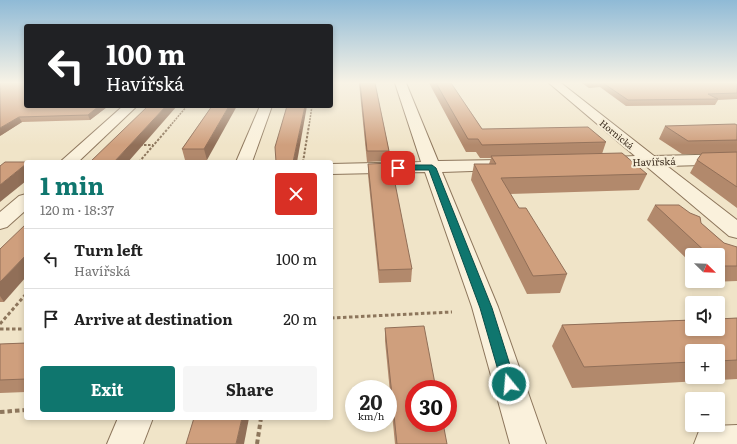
<!DOCTYPE html>
<meta charset="utf-8">
<style>
:root{--surface:#fff;--page:#f6f6f6;--text:#222;--muted:#767676;--line:#e0e0e0;--accent:#0f766e}
body{margin:0;font-family:Literata,serif;background:var(--page);color:var(--text);height:100vh;display:flex;flex-direction:column;font-size:15px;white-space:nowrap}
*{box-sizing:border-box;margin:0}
p{font-size:13px;color:var(--muted)}
.icon{flex:none;width:22px;height:22px;fill:none;stroke:currentColor;stroke-width:2;stroke-linecap:round;stroke-linejoin:round}
.map{position:relative;flex:1;overflow:hidden}
.drawer{position:absolute;left:24px;top:160px;width:309px;height:260px;display:flex;flex-direction:column;background:var(--surface);border-radius:4px;box-shadow:0 2px 6px #0003}
.drawer>*{flex:none}
.hud{position:absolute;left:24px;top:24px;width:309px;height:84px;border-radius:4px;box-shadow:0 2px 6px #0003;background:#202124;color:#fff;overflow:hidden}
.needle{width:26px;rotate:113deg}
.buttons{position:absolute;left:685px;top:248px;display:grid;gap:8px}
.buttons a{display:grid;place-items:center;width:40px;height:40px;border-radius:4px;background:var(--surface);box-shadow:0 2px 6px #0003;font-size:20px}
.speed{position:absolute;left:345px;top:380px;display:flex;gap:8px;font-size:20px;font-weight:700;text-align:center}
.speed>*{display:grid;place-content:center;width:52px;height:52px;border-radius:50%;background:var(--surface);box-shadow:0 2px 6px #0003;line-height:1}
.speed small{font-size:10px;font-weight:400}
.speed .limit{border:6px solid #d22;background:#fff;color:#111}
.pin{position:absolute;display:grid;place-items:center;width:34px;height:34px;color:#fff;margin:-17px;border-radius:8px;box-shadow:0 2px 6px #0006}
.me{position:absolute;width:44px;margin:-22px;rotate:343deg;stroke-linejoin:round;filter:drop-shadow(0 0 3px #0008)}
.turn{display:flex;align-items:center;gap:14px;height:84px;padding:0 16px;font-size:18px}
.turn .icon{width:52px;height:52px;stroke-width:2.5}
.turn b{display:block;font-size:28px;line-height:34px}
.round{display:grid;place-items:center;flex:none;width:42px;height:42px;border-radius:4px;background:var(--page)}
.head{display:flex;align-items:center;justify-content:space-between;height:68px;padding:0 16px}
h1{font-size:24px;font-weight:700;line-height:30px;color:var(--accent)}
.cta{display:flex;gap:8px;margin-top:auto;padding:8px 16px}
.cta a{flex:1;height:46px;border-radius:4px;background:var(--accent);color:#fff;font-size:16px;font-weight:700;line-height:46px;text-align:center}
.cta a+a{background:var(--page);color:var(--text)}
ul{padding:0;list-style:none}
li{display:flex;align-items:center;gap:12px;height:60px;padding:0 16px;border-top:1px solid var(--line)}
li div{flex:1}
li b{display:block;font-size:15px}
li em{font-style:normal}
.map>svg:first-child{display:block}
.lines{fill:none;stroke-linecap:round;stroke-linejoin:round}
.street-casing{stroke:#8d765c;stroke-width:2}
.path-far3{stroke:#8d765c;stroke-width:1.5;stroke-dasharray:2 1;stroke-linecap:butt}
.path-far2{stroke:#8d765c;stroke-width:2;stroke-dasharray:2.5 1.5;stroke-linecap:butt}
.path-far1{stroke:#8d765c;stroke-width:3;stroke-dasharray:3.5 2.5;stroke-linecap:butt}
.path{stroke:#8d765c;stroke-width:4;stroke-dasharray:4.5 3;stroke-linecap:butt}
.street{fill:#faf1dc;fill-rule:evenodd}
.wall{fill:#b2896c;fill-rule:evenodd}
.shaded-wall{fill:#916f58}
.building{fill:#cf9f7d;stroke:#916f58}
.route{fill:#0f766e;stroke:#0a4d48}
.labels{text-anchor:middle;dominant-baseline:central;stroke-width:4;stroke-linejoin:round;paint-order:stroke}
.far-street-label{font-size:9px;fill:#3d2e20;stroke:#f7eed8}
.street-label{font-size:10px;fill:#3d2e20;stroke:#f7eed8}
</style>
<div class="map">
<svg width="737" height="444" viewBox="0 0 737 444">
<rect width="100%" height="100%" fill="#f0e4c8"/>
<g class="lines">
<defs>
<g id="street">
<path d="M 395,83 L 406,83 L 438,161 L 502,160 L 508,161 L 511,165 L 508,169 L 502,170 L 442,172 L 498,307 L 546,444 L 510,444 L 472,307 L 425,172 L 331,174 L 331,164 L 421,162 Z"/>
<path d="M 549,83 L 561,83 L 654,156 L 737,154 L 737,164 L 667,166 L 737,220 L 737,238 L 729,236 L 646,166 L 603,167 L 597,166 L 595,162 L 597,158 L 635,156 Z"/>
<path d="M 123,106 L 137,106 L 78,162 L 60,162 Z"/>
<path d="M 260,106 L 272,106 L 252,162 L 236,162 Z"/>
<path d="M 26,194 L 26,210 L 7,227 L 0,229 L 0,212 L 19,196 Z"/>
<path d="M 118,418 L 153,418 L 143,444 L 107,444 Z"/>
<path d="M 737,425 L 737,444 L 694,444 L 699,431 L 712,426 Z"/>
</g>
</defs>
<use href="#street" class="street-casing"/>
<g class="path-far3">
<path d="M 170,126 L 187,106"/>
<path d="M 309,126 L 312,106"/>
</g>
<g class="path-far2">
<path d="M 140,145 L 153,145"/>
<path d="M 139,162 L 171,125"/>
<path d="M 303,162 L 309,125"/>
</g>
<g class="path-far1">
<path d="M 331,318 L 452,312"/>
<path d="M 0,324 L 26,294"/>
<path d="M 0,329 L 26,329"/>
</g>
<g class="path">
<path d="M 0,412 L 26,410"/>
<path d="M 257,444 L 261,418"/>
</g>
<use href="#street" class="street"/>
</g>
<g class="wall">
<path d="M 359,83 L 375,83 L 389,151 L 388,161 L 367,162 Z"/>
<path d="M 429,83 L 451,83 L 482,129 L 606,142 L 602,154 L 647,174 L 639,190 L 510,194 L 519,208 L 567,274 L 560,293 L 527,294 L 471,180 L 474,164 L 489,164 L 491,158 L 480,158 L 476,152 L 466,152 Z"/>
<path d="M 582,83 L 737,83 L 737,99 L 718,100 L 715,105 L 626,106 L 600,87 L 589,88 Z"/>
<path d="M 26,106 L 116,106 L 115,107 L 107,107 L 90,120 L 22,122 L 0,136 Z"/>
<path d="M 212,106 L 207,160 L 185,160 L 182,149 Z"/>
<path d="M 737,125 L 737,208 L 690,173 L 697,160 L 702,154 L 682,154 L 659,139 L 665,126 Z"/>
<path d="M 368,164 L 412,269 L 411,282 L 379,283 L 368,175 Z"/>
<path d="M 655,205 L 701,223 L 724,243 L 737,249 L 737,281 L 710,282 L 709,281 L 718,281 L 718,255 L 692,255 L 692,264 L 647,220 Z"/>
<path d="M 0,249 L 4,302 L 0,302 Z"/>
<path d="M 737,318 L 737,379 L 572,388 L 552,346 L 562,325 ZM 692,351 L 718,351 L 718,377 L 692,377 Z"/>
<path d="M 385,328 L 447,444 L 395,444 L 385,341 Z"/>
<path d="M 26,343 L 26,392 L 0,393 L 0,344 Z"/>
</g>
<g class="shaded-wall">
<path d="M 99,106 L 107,106 L 107,107 L 90,120 L 88,115 Z"/>
<path d="M 166,106 L 177,106 L 128,162 L 114,162 Z"/>
<path d="M 229,106 L 237,106 L 207,160 L 204,149 Z"/>
<path d="M 305,106 L 307,106 L 297,162 L 293,162 Z"/>
<path d="M 19,117 L 22,122 L 0,136 L 0,128 Z"/>
<path d="M 26,164 L 26,181 L 0,202 L 0,185 Z"/>
<path d="M 26,255 L 26,277 L 4,302 L 0,296 L 0,282 Z"/>
<path d="M 242,418 L 249,418 L 244,444 L 236,444 Z"/>
</g>
<g class="building">
<path d="M 0,83 L 26,83 L 26,106 L 99,106 L 88,115 L 19,117 L 0,128 Z"/>
<path d="M 360,83 L 375,83 L 389,151 L 367,151 Z"/>
<path d="M 436,83 L 451,83 L 482,129 L 588,127 L 606,142 L 482,145 L 478,139 L 468,139 Z"/>
<path d="M 603,83 L 737,83 L 737,93 L 708,94 L 718,99 L 628,100 Z"/>
<path d="M 148,106 L 166,106 L 114,162 L 90,162 Z"/>
<path d="M 212,106 L 229,106 L 204,149 L 182,149 Z"/>
<path d="M 287,106 L 305,106 L 293,162 L 276,162 L 275,147 Z"/>
<path d="M 735,124 L 737,125 L 737,140 L 688,141 L 665,126 Z"/>
<path d="M 737,152 L 737,187 L 697,160 L 702,153 Z"/>
<path d="M 622,153 L 647,174 L 501,178 L 519,208 L 526,208 L 567,274 L 533,276 L 474,164 L 496,164 L 491,156 Z"/>
<path d="M 5,162 L 29,162 L 26,162 L 26,164 L 0,185 L 0,166 Z"/>
<path d="M 391,163 L 412,269 L 379,270 L 368,164 Z"/>
<path d="M 655,205 L 679,205 L 690,213 L 700,217 L 701,223 L 724,243 L 737,247 L 737,266 L 721,266 L 718,263 L 718,255 L 709,255 Z"/>
<path d="M 26,224 L 26,255 L 0,282 L 0,249 Z"/>
<path d="M 737,318 L 737,360 L 718,361 L 718,351 L 692,351 L 692,362 L 584,367 L 562,325 L 692,320 L 692,329 L 718,329 L 718,319 Z"/>
<path d="M 424,326 L 436,389 L 414,389 L 414,423 L 443,423 L 447,444 L 397,444 L 385,328 Z"/>
<path d="M 26,343 L 26,379 L 0,380 L 0,344 Z"/>
<path d="M 194,418 L 242,418 L 236,444 L 186,444 Z"/>
</g>
<linearGradient id="sky" x2="0" y2="1"><stop stop-color="#8fbad6"/><stop offset="0.57" stop-color="#f8f3e6"/><stop offset="1" stop-color="#f8f3e6" stop-opacity="0"/></linearGradient>
<rect width="737" height="145" fill="url(#sky)"/>
<path class="route" d="M 432,165 L 436,168 L 492,308 L 516,384 L 514,388 L 509,390 L 504,388 L 502,384 L 480,308 L 429,170 L 398,170 L 394,168 L 398,165 Z"/>
<g class="labels">
<g class="far-street-label">
<text transform="translate(617 134) rotate(39)">Hornická</text>
</g>
<g class="street-label">
<text transform="translate(654 161) rotate(-2)">Havířská</text>
</g>
</g>
</svg>
<div class="buttons">
<a><svg class="needle" viewBox="-14 -14 28 28"><path d="M0-13l5 13h-10z" fill="#e53935"/><path d="M0 13l5-13h-10z" fill="#767676"/></svg></a>
<a><svg class="icon" aria-label="sound" viewBox="0 0 24 24"><path d="M4 9h4l5-4v14l-5-4H4zM17 9q2 3 0 6"/></svg></a>
<a>+</a>
<a>−</a>
</div>
<div class="speed"><div>20<small>km/h</small></div><div class="limit">30</div></div>
<div class="pin" style="left:398px;top:168px;background:#d93025"><svg class="icon" aria-label="arrive" viewBox="0 0 24 24"><path d="M6 21V4h12l-3 4 3 4H6"/></svg></div>
<svg class="me" style="left:509px;top:384px" viewBox="-20 -20 40 40"><circle r="17" fill="#0f766e" stroke="#fff" stroke-width="3"/><path d="M0-11L8 9 0 5-8 9z" fill="#fff"/></svg>
<div class="hud">
<div class="turn"><svg class="icon" aria-label="left" viewBox="0 0 24 24"><path d="M17 20v-9H6M10 6l-5 5 5 5"/></svg><div><b>100 m</b>Havířská</div></div>
</div>
<section class="drawer">
<div class="head"><div><h1>1 min</h1><p>120 m · 18:37</p></div><a class="round" style="background:#d93025;color:#fff"><svg class="icon" aria-label="close" viewBox="0 0 24 24"><path d="M6 6l12 12M18 6L6 18"/></svg></a></div>
<ul>
<li><svg class="icon" aria-label="left" viewBox="0 0 24 24"><path d="M17 20v-9H6M10 6l-5 5 5 5"/></svg><div><b>Turn left</b><p>Havířská</p></div><em>100 m</em></li>
<li><svg class="icon" aria-label="arrive" viewBox="0 0 24 24"><path d="M6 21V4h12l-3 4 3 4H6"/></svg><div><b>Arrive at destination</b></div><em>20 m</em></li>
</ul>
<div class="cta"><a>Exit</a><a>Share</a></div>
</section>
</div>
